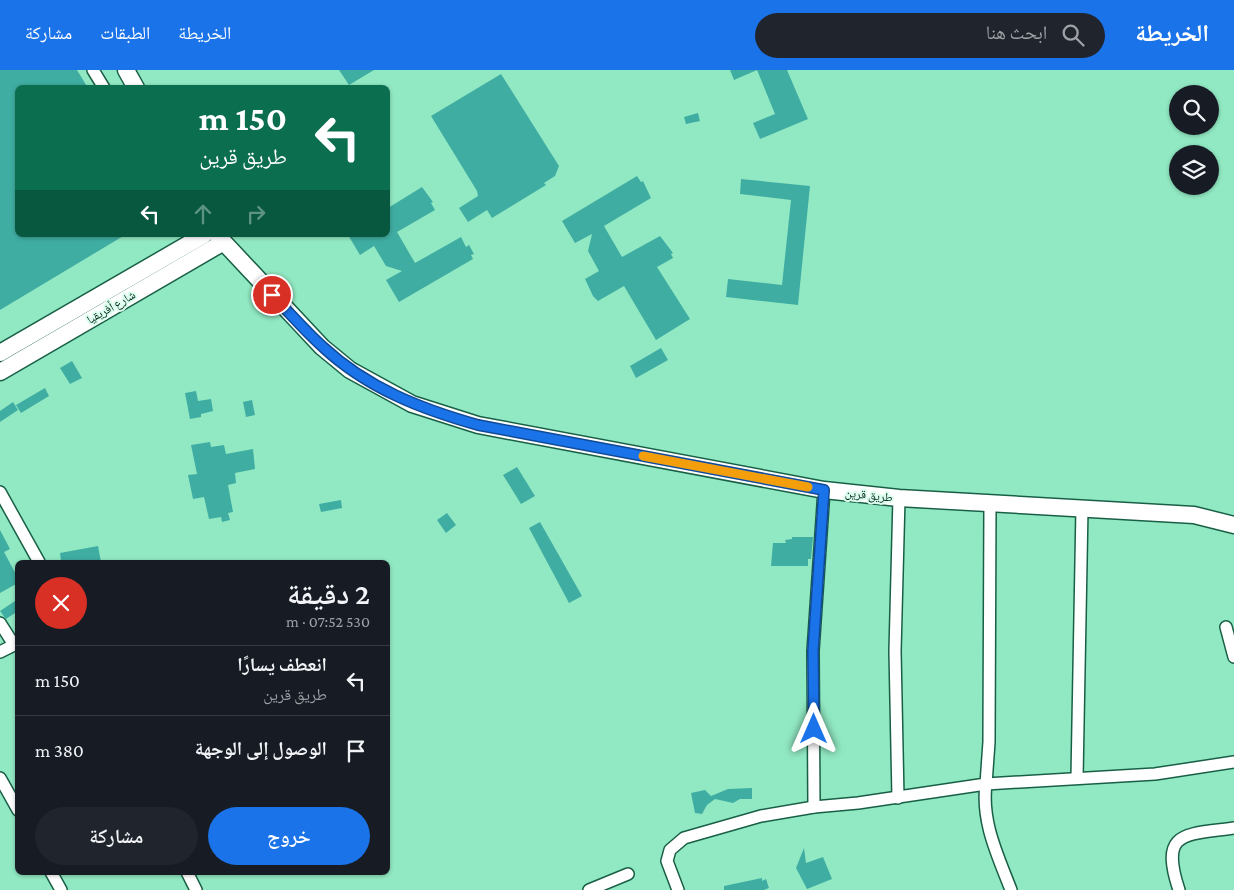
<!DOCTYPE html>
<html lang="ar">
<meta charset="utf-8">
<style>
:root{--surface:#171b24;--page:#20242c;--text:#f1f3f6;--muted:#9ea1a6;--line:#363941;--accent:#1a73e8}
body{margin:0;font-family:"Crimson Pro","Noto Naskh Arabic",serif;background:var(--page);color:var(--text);direction:rtl;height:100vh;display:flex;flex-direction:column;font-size:19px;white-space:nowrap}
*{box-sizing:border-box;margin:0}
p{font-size:16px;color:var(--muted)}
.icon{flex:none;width:28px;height:28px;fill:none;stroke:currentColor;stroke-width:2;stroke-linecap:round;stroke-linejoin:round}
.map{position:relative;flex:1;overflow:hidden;direction:ltr}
.drawer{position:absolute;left:15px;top:490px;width:375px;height:315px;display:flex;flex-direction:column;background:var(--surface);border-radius:8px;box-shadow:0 1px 4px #0004;direction:rtl}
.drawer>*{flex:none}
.top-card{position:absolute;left:15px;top:15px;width:375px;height:152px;border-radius:8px;box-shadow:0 1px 4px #0004;direction:rtl;background:#0b6e4f;color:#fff;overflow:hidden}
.fabs{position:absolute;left:1169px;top:15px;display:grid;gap:10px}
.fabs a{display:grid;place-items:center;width:50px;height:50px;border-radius:50%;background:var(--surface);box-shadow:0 1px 4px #0004;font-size:25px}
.pin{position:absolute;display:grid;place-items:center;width:42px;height:42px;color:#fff;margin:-21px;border:2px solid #fff;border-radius:50%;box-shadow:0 1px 5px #0007}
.me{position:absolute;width:55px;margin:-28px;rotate:0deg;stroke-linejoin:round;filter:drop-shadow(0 0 4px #0008)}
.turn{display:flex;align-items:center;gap:18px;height:105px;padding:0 20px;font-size:22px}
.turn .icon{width:65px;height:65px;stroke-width:2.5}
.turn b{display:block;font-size:35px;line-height:42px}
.lanes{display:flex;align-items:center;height:48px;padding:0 20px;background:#0003;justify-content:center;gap:25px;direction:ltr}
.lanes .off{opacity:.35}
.round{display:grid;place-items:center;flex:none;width:52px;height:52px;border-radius:26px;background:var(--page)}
.summary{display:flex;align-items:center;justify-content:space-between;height:85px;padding:0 20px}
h1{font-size:30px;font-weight:600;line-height:38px}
.primary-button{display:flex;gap:10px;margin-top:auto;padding:10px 20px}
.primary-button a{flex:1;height:58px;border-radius:30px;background:var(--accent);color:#fff;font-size:20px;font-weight:600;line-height:58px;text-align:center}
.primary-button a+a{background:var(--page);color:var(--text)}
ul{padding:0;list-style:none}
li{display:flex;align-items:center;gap:15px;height:70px;padding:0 20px;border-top:1px solid var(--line)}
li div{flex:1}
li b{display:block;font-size:19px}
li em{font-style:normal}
header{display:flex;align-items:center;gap:30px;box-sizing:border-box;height:70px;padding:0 25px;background:var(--accent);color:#fff}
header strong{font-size:24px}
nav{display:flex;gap:28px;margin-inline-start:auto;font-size:18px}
.search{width:350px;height:45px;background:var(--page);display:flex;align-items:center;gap:12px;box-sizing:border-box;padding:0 18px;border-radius:28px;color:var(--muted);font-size:19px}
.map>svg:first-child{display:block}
.building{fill:#40ada2}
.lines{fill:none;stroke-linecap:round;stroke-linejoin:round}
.street-casing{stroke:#195f46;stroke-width:14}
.secondary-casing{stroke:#195f46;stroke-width:19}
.street{stroke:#fff;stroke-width:11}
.secondary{stroke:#fff;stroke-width:16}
.route-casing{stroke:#114b97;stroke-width:12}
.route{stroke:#1a73e8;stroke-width:9}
.slow{stroke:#f59e0b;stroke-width:9}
.labels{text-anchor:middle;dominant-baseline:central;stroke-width:4;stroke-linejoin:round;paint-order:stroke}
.street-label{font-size:12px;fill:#00271a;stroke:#dcfdee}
</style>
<header>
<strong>الخريطة</strong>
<div class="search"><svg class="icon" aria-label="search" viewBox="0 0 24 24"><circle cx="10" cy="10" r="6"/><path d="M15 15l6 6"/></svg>ابحث هنا</div>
<nav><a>الخريطة</a><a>الطبقات</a><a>مشاركة</a></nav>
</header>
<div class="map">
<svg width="1234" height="820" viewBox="0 0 1234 820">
<rect width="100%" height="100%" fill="#91e9c3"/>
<g class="building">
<path d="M 0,0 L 77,0 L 88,18 L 18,18 L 18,165 L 125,165 L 0,240 Z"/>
<path d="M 339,0 L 374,0 L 349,15 Z"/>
<path d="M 730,0 L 787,0 L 808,49 L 760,69 L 753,53 L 775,44 L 757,0 L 734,10 Z"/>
<path d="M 501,4 L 559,96 L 555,106 L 544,113 L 546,115 L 492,148 L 487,140 L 468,152 L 459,138 L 478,126 L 477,121 L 431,46 Z"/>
<path d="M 698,43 L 700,51 L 686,54 L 684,47 Z"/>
<path d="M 637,106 L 641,112 L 643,111 L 651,128 L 604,156 L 622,187 L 660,166 L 673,183 L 671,184 L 673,188 L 657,197 L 690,249 L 656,270 L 624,216 L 598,231 L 593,226 L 585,209 L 599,201 L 588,181 L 592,164 L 575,173 L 562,151 Z"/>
<path d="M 741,109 L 810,116 L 798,235 L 726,227 L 728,209 L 782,215 L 791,130 L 740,124 Z"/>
<path d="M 422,117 L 433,132 L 431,133 L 435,140 L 397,162 L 415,193 L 461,167 L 466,177 L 469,175 L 474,184 L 471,185 L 473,189 L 399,232 L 386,210 L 402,201 L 386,196 L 374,176 L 360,185 L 348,165 L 388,165 L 388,138 Z"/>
<path d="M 661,278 L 668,290 L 636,308 L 630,296 Z"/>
<path d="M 72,291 L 82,308 L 70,314 L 60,298 Z"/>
<path d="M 45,318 L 49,326 L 21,343 L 16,335 Z"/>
<path d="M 196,321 L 198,331 L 211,329 L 213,341 L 201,344 L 201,347 L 190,349 L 185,323 Z"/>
<path d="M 252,330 L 255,345 L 246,347 L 243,332 Z"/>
<path d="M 13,332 L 18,340 L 0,352 L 0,341 Z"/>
<path d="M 210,372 L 211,377 L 224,375 L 226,384 L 253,379 L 255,399 L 235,403 L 236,413 L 228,415 L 233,442 L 228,443 L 230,450 L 222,452 L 221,447 L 209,449 L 204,427 L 193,429 L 188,405 L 197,404 L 191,375 Z"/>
<path d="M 517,397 L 535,426 L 521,434 L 503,405 Z"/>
<path d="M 341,430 L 342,438 L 321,442 L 319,434 Z"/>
<path d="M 447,443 L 456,455 L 446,463 L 437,450 Z"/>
<path d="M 540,452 L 582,526 L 569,533 L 529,458 Z"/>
<path d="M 0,460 L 10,479 L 4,482 L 18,508 L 18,513 L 0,523 Z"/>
<path d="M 792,467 L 813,467 L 811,489 L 808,489 L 808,496 L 771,496 L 773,473 L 786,473 L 785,470 L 792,469 Z"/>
<path d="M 98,476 L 101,492 L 61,492 L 60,483 Z"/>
<path d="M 18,529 L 18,541 L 6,549 L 0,541 Z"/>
<path d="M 752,718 L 752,729 L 740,729 L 733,733 L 715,729 L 707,735 L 702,744 L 695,743 L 691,723 L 705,720 L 711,726 L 728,719 Z"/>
<path d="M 804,778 L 806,793 L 823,787 L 832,809 L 807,819 L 796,798 Z"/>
<path d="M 762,808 L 762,811 L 766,809 L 769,818 L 764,820 L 724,820 L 724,816 Z"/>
</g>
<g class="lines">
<defs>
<g id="street">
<path d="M 93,0 L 104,18"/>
<path d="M 0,422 L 39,492"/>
<path d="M 0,553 L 14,575"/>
<path d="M 1226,557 L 1234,587"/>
<path d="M 0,582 L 18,573"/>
<path d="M 0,708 L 18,740"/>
<path d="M 1077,708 L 1082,438"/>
<path d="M 898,728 L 895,581 L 899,428"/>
<path d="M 814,737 L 813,581 L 824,420"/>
<path d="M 51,802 L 61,820"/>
<path d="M 187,802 L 196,820"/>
<path d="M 589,820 L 628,804"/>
<path d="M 678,820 L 667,791 L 670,780 L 684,768 L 761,746 L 814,737 L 858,733 L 986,714 L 989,672 L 990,432"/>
<path d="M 1011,820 C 998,786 981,752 986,714 L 1155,704 L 1234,692"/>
<path d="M 1179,820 C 1159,760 1185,765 1234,758"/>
</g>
<g id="secondary">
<path d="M 126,0 L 136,18"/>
<path d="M 217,165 L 322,277 L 350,300 L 412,334 L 478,355 L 824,420 L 899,428 L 1194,445 L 1234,455"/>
<path d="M 0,283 L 204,165"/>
<path d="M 0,302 L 222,173"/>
</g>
</defs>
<use href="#street" class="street-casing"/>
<use href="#secondary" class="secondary-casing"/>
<use href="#street" class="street"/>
<use href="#secondary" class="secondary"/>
</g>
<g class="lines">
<defs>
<path id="route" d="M 272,225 C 289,242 305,261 323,277 C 367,318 421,339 478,355 L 824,420 L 813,581 L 814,659"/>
</defs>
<use href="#route" class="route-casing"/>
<use href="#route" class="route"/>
<path class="slow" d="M 643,386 L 808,417"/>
</g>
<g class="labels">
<g class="street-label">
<text transform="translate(111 237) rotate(-30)">شارع أفريقيا</text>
<text transform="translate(869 425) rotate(6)">طريق قرين</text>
</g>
</g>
</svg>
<div class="fabs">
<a><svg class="icon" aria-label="search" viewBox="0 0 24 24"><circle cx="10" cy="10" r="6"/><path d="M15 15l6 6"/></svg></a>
<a><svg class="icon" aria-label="layers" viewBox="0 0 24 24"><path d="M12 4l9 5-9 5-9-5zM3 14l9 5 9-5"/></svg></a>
</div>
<div class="pin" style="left:272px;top:225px;background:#d93025"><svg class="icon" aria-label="arrive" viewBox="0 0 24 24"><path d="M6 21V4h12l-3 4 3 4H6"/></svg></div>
<svg class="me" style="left:814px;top:659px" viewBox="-20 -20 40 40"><path d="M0-17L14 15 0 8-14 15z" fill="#1a73e8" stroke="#fff" stroke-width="4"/></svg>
<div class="top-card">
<div class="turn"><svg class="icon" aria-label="left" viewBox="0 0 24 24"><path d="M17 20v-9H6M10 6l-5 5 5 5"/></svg><div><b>150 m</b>طريق قرين</div></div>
<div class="lanes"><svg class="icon" aria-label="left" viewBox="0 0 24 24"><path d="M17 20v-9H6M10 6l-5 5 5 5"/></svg><svg class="icon off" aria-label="ahead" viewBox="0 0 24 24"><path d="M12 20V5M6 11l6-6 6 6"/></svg><svg class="icon off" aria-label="right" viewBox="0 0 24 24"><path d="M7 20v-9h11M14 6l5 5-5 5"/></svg></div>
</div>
<section class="drawer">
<div class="summary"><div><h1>2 دقيقة</h1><p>530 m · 07:52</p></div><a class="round" style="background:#d93025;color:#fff"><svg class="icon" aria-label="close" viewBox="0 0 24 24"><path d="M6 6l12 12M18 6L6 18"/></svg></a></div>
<ul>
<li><svg class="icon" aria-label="left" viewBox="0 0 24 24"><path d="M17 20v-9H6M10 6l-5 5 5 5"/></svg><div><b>انعطف يسارًا</b><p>طريق قرين</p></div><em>150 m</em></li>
<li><svg class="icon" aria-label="arrive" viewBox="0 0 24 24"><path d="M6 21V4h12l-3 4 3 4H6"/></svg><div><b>الوصول إلى الوجهة</b></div><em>380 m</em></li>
</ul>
<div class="primary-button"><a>خروج</a><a>مشاركة</a></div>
</section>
</div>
